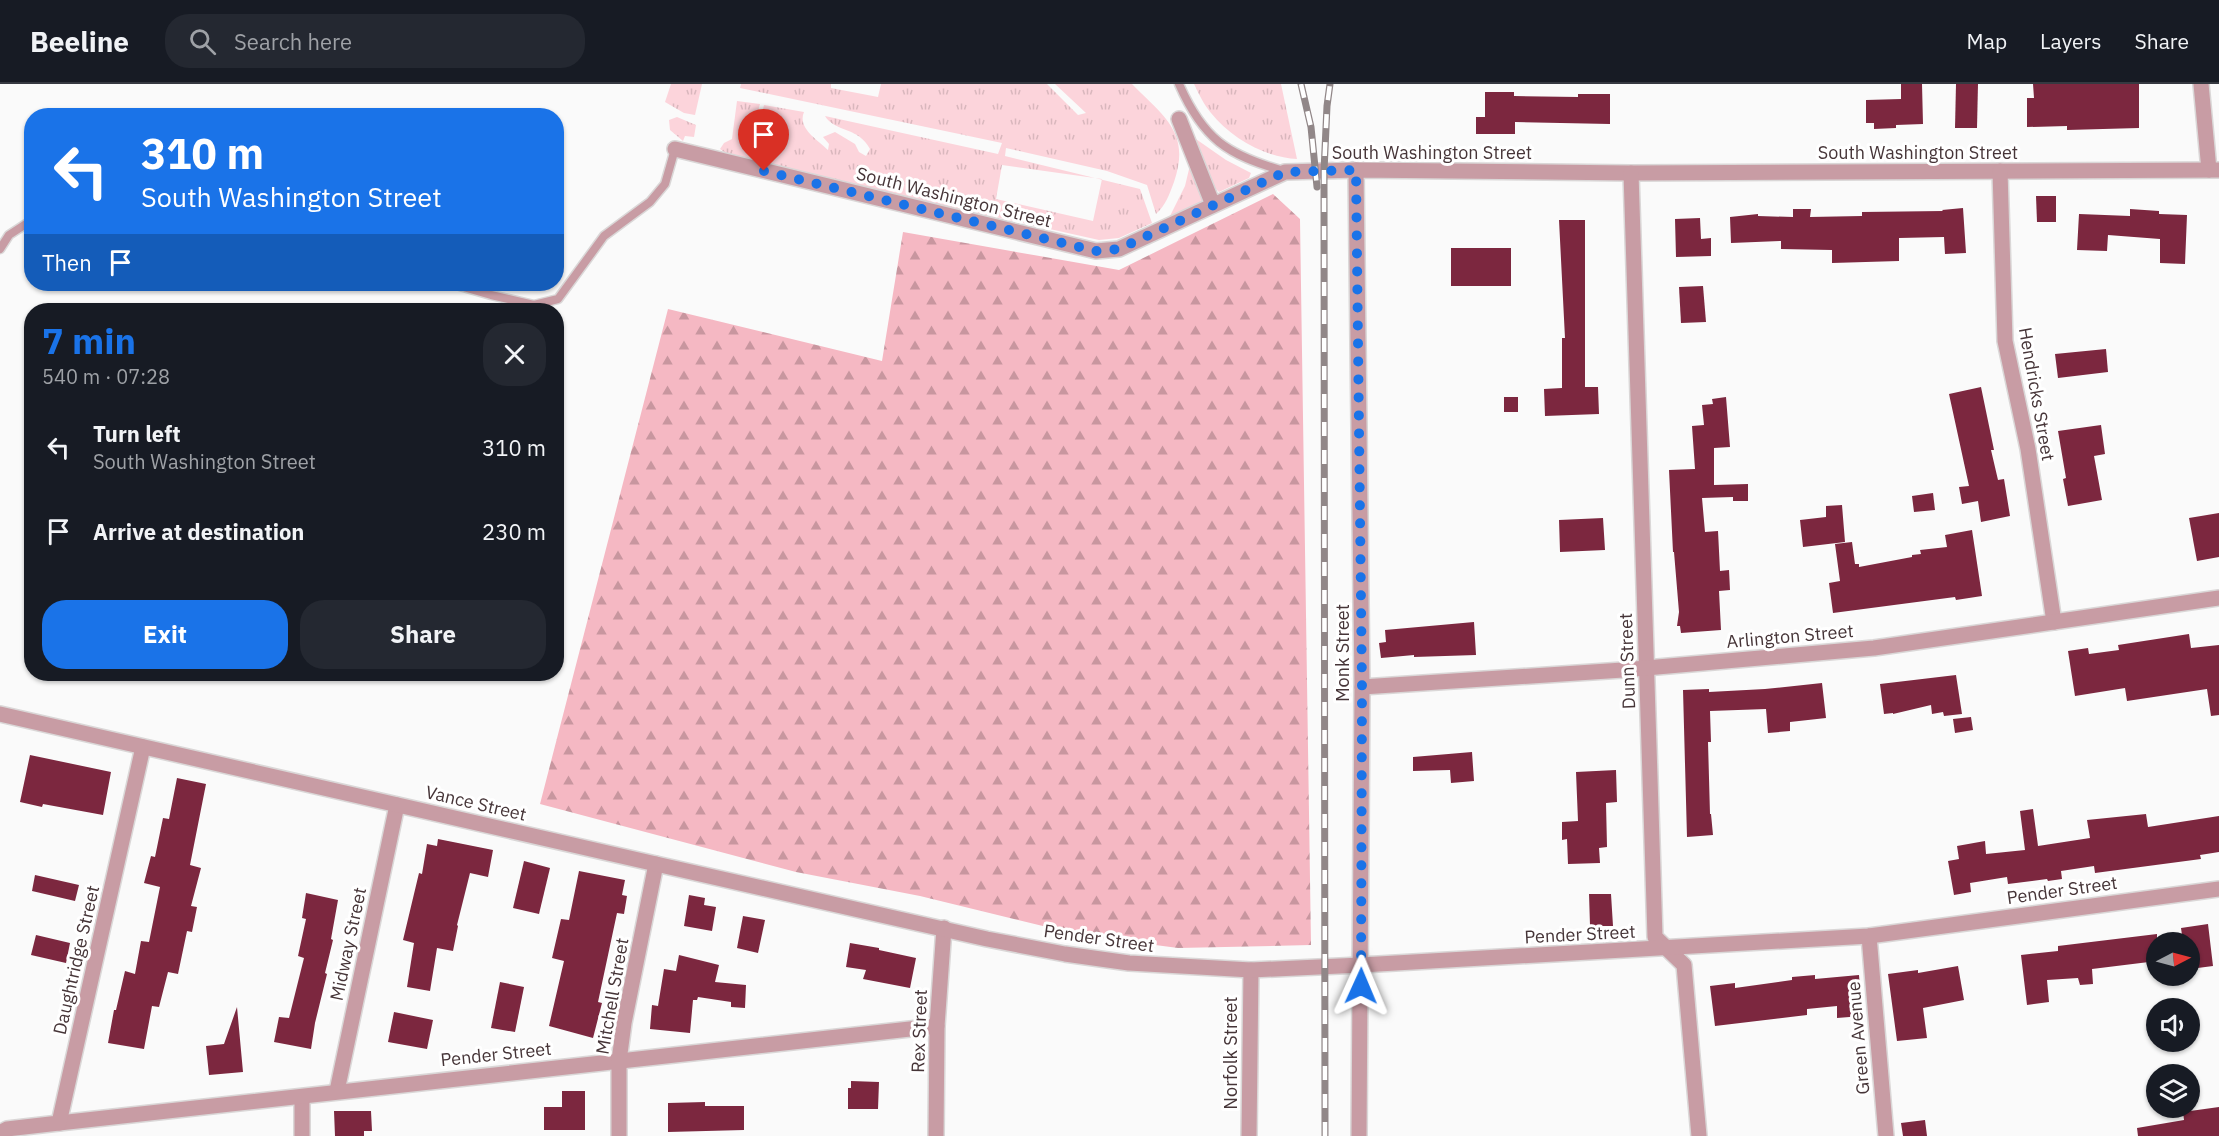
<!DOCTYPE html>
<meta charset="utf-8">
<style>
:root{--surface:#171b24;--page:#242831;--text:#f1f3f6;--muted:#9ea1a6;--line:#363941;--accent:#1a73e8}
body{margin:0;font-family:"IBM Plex Sans",sans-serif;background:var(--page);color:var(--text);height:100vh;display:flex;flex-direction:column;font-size:22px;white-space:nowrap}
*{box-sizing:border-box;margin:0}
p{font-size:20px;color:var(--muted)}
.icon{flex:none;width:33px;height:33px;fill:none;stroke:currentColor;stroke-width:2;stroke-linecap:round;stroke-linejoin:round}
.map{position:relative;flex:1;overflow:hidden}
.panel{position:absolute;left:24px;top:219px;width:540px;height:378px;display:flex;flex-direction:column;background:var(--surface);border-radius:24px;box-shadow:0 2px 4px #0004}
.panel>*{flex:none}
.banner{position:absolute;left:24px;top:24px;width:540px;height:183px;border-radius:24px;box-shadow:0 2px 4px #0004;background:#1a73e8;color:#fff;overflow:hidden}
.needle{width:39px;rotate:84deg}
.buttons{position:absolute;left:2146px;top:848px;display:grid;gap:12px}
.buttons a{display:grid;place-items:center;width:54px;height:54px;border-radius:50%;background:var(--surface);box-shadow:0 2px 4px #0004;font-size:30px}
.pin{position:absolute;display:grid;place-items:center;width:51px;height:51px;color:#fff;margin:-62px -26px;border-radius:50% 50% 50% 0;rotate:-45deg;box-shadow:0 0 6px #0007}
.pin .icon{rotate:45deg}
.me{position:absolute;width:66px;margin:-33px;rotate:1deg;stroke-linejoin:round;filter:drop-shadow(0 0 4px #0008)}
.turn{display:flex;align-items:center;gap:21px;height:126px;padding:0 18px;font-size:27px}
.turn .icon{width:78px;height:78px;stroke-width:2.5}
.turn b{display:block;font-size:42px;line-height:51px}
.then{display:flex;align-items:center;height:57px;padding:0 18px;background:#0003;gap:12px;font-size:22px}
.round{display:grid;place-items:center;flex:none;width:63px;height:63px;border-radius:24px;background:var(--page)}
.headline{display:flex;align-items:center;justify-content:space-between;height:102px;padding:0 18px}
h1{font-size:36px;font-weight:700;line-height:45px;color:var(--accent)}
.cta{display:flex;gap:12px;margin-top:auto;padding:12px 18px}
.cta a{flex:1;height:69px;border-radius:24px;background:var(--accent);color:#fff;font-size:24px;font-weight:700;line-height:69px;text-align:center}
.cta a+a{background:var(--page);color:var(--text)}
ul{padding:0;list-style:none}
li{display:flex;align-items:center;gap:18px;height:84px;padding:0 18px}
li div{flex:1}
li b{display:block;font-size:22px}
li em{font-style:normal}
header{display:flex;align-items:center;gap:36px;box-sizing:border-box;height:84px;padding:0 30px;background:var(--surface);border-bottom:2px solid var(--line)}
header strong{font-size:28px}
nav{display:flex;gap:33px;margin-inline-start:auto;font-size:21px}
.search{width:420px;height:54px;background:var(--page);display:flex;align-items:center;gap:15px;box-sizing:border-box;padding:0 21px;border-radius:24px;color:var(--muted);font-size:22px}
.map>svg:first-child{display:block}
.grass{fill:url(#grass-tufts);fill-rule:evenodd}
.forest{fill:url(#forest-firs)}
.building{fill:#7c273f}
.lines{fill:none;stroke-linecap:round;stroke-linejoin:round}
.service-casing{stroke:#dad7d7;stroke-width:11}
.minor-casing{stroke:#dad7d7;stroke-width:18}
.tertiary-casing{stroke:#dad7d7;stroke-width:18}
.service{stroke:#c89ca4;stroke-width:8}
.minor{stroke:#c89ca4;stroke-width:15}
.tertiary{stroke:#c89ca4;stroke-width:15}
.rail-casing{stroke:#918788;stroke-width:7}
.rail{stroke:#fff;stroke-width:4.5;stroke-dasharray:14;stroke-linecap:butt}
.route{stroke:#1a73e8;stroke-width:10;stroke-dasharray:0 18}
.labels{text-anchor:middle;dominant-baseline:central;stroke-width:6;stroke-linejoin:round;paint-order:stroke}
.street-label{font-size:18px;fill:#463538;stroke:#fff}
</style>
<header>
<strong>Beeline</strong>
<div class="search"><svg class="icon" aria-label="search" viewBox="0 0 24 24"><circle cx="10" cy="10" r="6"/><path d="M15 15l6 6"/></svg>Search here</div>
<nav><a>Map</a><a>Layers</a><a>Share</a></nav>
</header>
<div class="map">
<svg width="2219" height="1052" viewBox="0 0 2219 1052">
<defs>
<pattern id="grass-tufts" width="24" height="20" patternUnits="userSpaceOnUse" patternTransform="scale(1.5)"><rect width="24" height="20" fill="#fcd4db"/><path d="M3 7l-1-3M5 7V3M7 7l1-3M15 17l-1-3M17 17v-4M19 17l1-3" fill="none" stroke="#d9b7bd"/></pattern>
<pattern id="forest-firs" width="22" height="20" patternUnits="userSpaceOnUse" patternTransform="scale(1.5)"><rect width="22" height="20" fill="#f5b8c3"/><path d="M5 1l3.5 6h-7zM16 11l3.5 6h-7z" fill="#c8969f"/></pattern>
</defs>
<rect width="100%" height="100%" fill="#fafafa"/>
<g class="grass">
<path d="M 671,0 L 702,0 L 695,31 L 684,29 L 665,18 Z"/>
<path d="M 741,0 L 831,0 L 831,4 L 878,13 L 881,0 L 1047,0 L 1078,31 L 1086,29 L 1055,0 L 1132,0 C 1164,33 1191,48 1174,98 C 1169,111 1166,121 1156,130 L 1147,101 L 1107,87 L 1006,64 L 1005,72 L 1140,105 L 1152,139 L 1119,154 L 1099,156 L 750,78 C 739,72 729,73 720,65 L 724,59 L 732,55 L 737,17 L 760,20 L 749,58 L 755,60 L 764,21 L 804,28 C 797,44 818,56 828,66 L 829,60 L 823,53 L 835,48 L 855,60 L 859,68 L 866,72 L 870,65 C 859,43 834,48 825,32 L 998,70 L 1002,59 L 740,4 ZM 1002,81 L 1102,95 L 1093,137 L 996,115 Z"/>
<path d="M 1194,0 L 1281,0 L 1297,75 C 1266,74 1231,54 1211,29 C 1204,21 1199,10 1194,0 Z"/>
<path d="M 677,33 L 696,41 L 694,53 L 685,52 L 683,57 L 670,46 L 669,36 Z"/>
<path d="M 1193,53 L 1226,76 L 1251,89 L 1249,94 L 1219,108 L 1210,99 Z"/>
<path d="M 1190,81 L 1204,117 L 1170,132 L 1185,102 Z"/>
</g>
<path class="forest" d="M 1273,110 L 1300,135 L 1311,861 L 1178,864 L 1080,851 L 920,812 L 796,788 L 540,720 L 668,225 L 882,277 L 903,148 L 1119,186 Z"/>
<g class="building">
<path d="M 1901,0 L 1922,0 L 1923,40 L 1896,41 L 1896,44 L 1874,45 L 1874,39 L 1866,39 L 1866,16 L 1901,15 Z"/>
<path d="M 1956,0 L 1978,0 L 1977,44 L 1955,44 Z"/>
<path d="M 2033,0 L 2139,0 L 2139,44 L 2067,46 L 2067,42 L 2027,43 L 2027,14 L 2034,14 Z"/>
<path d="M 1485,8 L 1514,8 L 1514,12 L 1578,13 L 1578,10 L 1610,10 L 1610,40 L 1515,38 L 1515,50 L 1476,50 L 1476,33 L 1485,33 Z"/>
<path d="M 2036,112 L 2056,112 L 2056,138 L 2037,138 Z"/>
<path d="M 1963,124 L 1966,169 L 1945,170 L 1944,153 L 1899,154 L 1899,177 L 1832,179 L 1832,166 L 1781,165 L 1781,157 L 1731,159 L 1730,133 L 1758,130 L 1758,132 L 1793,133 L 1793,125 L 1811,125 L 1810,133 L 1862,132 L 1862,128 L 1943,127 L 1942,126 Z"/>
<path d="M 2130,125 L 2159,127 L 2159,130 L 2187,131 L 2185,180 L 2160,179 L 2160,155 L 2108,151 L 2107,167 L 2077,166 L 2079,130 L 2130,132 Z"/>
<path d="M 1700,134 L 1701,155 L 1711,154 L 1711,172 L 1676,173 L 1675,135 Z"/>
<path d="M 1559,136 L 1585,136 L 1585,303 L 1598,303 L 1599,330 L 1545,332 L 1544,305 L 1562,304 L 1562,254 L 1565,254 Z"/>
<rect x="1451" y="164" width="60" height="38"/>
<path d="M 1703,202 L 1706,238 L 1681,239 L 1679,203 Z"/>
<path d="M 2106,265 L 2108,288 L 2058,294 L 2055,270 Z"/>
<path d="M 1981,303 L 1994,366 L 1991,366 L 1998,396 L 2004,395 L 2010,432 L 1981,438 L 1978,417 L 1962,420 L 1959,403 L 1969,402 L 1949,310 Z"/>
<rect x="1504" y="313" width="14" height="15"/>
<path d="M 1726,313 L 1730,363 L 1714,364 L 1714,401 L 1748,400 L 1748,417 L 1733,417 L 1733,413 L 1702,414 L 1705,448 L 1718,447 L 1720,487 L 1729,486 L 1730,506 L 1719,507 L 1721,546 L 1681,549 L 1680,542 L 1677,542 L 1679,528 L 1674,468 L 1673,468 L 1669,386 L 1695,385 L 1692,342 L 1704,341 L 1702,321 L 1713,320 L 1712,315 Z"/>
<path d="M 2101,341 L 2105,370 L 2094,372 L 2102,416 L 2068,422 L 2063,395 L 2066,394 L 2058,347 Z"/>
<path d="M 1933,409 L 1935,426 L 1914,428 L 1912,412 Z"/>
<path d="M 1842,421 L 1845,458 L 1803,463 L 1800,436 L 1826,433 L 1826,422 Z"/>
<path d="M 2219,429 L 2219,473 L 2197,477 L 2189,434 Z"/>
<path d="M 1603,434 L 1605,466 L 1560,468 L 1559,436 Z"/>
<path d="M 1972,446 L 1982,512 L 1956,516 L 1955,513 L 1833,529 L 1829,499 L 1840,497 L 1835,460 L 1852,458 L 1855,480 L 1859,480 L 1859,483 L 1912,473 L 1912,471 L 1921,470 L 1920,466 L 1947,463 L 1945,451 Z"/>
<path d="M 1474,538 L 1476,571 L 1414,573 L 1414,571 L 1381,574 L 1379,559 L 1386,558 L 1385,546 Z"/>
<path d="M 2189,550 L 2191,564 L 2219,561 L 2219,631 L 2211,632 L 2207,605 L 2127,617 L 2125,604 L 2075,612 L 2068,567 L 2088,564 L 2089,570 L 2119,566 L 2118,561 Z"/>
<path d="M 1956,591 L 1962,630 L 1944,632 L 1943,628 L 1932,630 L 1931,621 L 1893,630 L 1893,629 L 1884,630 L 1880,600 Z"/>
<path d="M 1822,599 L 1826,634 L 1790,638 L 1790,647 L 1768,649 L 1766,625 L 1710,627 L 1711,658 L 1708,658 L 1710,730 L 1711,730 L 1713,751 L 1687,753 L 1683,606 L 1709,605 L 1709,608 L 1765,605 Z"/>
<path d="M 1971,633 L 1973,646 L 1955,649 L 1953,635 Z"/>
<path d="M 1472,668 L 1474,697 L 1451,699 L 1450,686 L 1413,687 L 1413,673 Z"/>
<path d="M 30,671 L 111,688 L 103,731 L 43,720 L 42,723 L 20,718 Z"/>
<path d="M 1616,686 L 1617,718 L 1606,719 L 1607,763 L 1599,764 L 1600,779 L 1568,780 L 1567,755 L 1562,756 L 1562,738 L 1578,737 L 1576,688 Z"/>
<path d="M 177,694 L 206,700 L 190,781 L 201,784 L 191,822 L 197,823 L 192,848 L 187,847 L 178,890 L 168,888 L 159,923 L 152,922 L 144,965 L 108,959 L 114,926 L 116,926 L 125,887 L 135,890 L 141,857 L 149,858 L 160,803 L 144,799 L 151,772 L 155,773 L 163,734 L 169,735 Z"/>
<path d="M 2033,725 L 2038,762 L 2090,754 L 2087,736 L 2146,730 L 2148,743 L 2219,732 L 2219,768 L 2200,771 L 2201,775 L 2095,789 L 2094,782 L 2061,787 L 2062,795 L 2048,797 L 2047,795 L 2008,800 L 2007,793 L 1970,799 L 1971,808 L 1954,811 L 1948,777 L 1959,775 L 1957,762 L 1985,757 L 1986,770 L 2025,766 L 2020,727 Z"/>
<path d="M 438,755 L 493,766 L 488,793 L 470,789 L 457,841 L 458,842 L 453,867 L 437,864 L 430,907 L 407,903 L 414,859 L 403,856 L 419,789 L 422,790 L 427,760 L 437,762 Z"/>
<path d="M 524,777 L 550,784 L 539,830 L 513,824 Z"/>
<path d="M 579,787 L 625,796 L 622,811 L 627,812 L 624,830 L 617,829 L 598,918 L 602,919 L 593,954 L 549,942 L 564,877 L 552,874 L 561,835 L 569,836 Z"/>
<path d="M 35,791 L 79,801 L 75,817 L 32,807 Z"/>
<path d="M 306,809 L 338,816 L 331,855 L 333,856 L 325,889 L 327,890 L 315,939 L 311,965 L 274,958 L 279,933 L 289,934 L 304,874 L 298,872 L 306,835 L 302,834 Z"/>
<path d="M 1589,810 L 1611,810 L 1613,842 L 1590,842 Z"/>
<path d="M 689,811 L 705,814 L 704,821 L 716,823 L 712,847 L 684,842 Z"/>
<path d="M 743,832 L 765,836 L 758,869 L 737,864 Z"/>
<path d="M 2208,840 L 2213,882 L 2190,885 L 2190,858 L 2183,858 L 2181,844 Z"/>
<path d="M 2157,850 L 2157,877 L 2092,885 L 2093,900 L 2080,901 L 2078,894 L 2047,896 L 2049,918 L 2027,921 L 2021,871 L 2058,867 L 2058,862 Z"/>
<path d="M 36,851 L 70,859 L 66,879 L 31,871 Z"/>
<path d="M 850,859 L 879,864 L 879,866 L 916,874 L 910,904 L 863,895 L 866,886 L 846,883 Z"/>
<path d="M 679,871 L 719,881 L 715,898 L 746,901 L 745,924 L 731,923 L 731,918 L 698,913 L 697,916 L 693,916 L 690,949 L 650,945 L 652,921 L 658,922 L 664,885 L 676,887 Z"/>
<path d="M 1958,882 L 1964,916 L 1923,924 L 1927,954 L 1897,957 L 1888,890 L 1918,886 L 1918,889 Z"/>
<path d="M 1815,891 L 1815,895 L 1859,891 L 1862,932 L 1837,934 L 1837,922 L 1807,925 L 1807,931 L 1715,942 L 1710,902 L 1735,899 L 1735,904 L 1792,896 L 1792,893 Z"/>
<path d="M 500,898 L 524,903 L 515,948 L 491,944 Z"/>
<path d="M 237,923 L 243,988 L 209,991 L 206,962 L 224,960 Z"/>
<path d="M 394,928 L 433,936 L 427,965 L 388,958 Z"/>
<path d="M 851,997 L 879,998 L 878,1025 L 848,1025 L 848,1004 L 851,1004 Z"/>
<path d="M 562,1007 L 585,1007 L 585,1046 L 544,1046 L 544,1023 L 562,1023 Z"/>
<path d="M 705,1018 L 705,1022 L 744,1022 L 744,1046 L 668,1048 L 668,1019 Z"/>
<path d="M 2219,1023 L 2219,1052 L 2138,1052 L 2137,1044 L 2184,1036 L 2183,1028 Z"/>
<path d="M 334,1027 L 371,1027 L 372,1047 L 364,1047 L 364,1052 L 335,1052 Z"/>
<path d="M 1925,1036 L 1927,1052 L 1903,1052 L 1901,1039 Z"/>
</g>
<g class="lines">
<defs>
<g id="service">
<path d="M 1179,0 C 1203,55 1227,71 1284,87"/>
<path d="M 0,165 L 9,151 L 32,136"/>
<path d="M 453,200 L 491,211 L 534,221 L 558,215 L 604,152 L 650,118 L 665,100 L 675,65"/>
</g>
<g id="minor">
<path d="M 2201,0 L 2209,86"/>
<path d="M 1179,35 L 1213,121"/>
<path d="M 675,65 L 1096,167 L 1119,165 L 1285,88 L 1356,86 L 1631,89 L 2219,86"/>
<path d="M 1356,86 L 1362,603 L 1359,1052"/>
<path d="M 2000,87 L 2005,257 L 2028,365 L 2054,538"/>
<path d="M 1631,89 L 1655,853 L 1684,881 L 1699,1052"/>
<path d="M 1362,603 L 1623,586 L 1874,564 L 2219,514"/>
<path d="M 1869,852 L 1886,1052"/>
<path d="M 1361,881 L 1869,852 L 2219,805"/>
<path d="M 337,1007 L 397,721"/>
<path d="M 302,1013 L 302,1052"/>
<path d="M 59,1039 L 937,942"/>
<path d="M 0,1049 L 7,1045 L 59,1039 L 143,663"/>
<path d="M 619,1052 L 619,977 L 624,939 L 656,780"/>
<path d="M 936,1052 L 937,942 L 944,844"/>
<path d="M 1249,1052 L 1251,886"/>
</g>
<path id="tertiary" d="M 0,630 L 656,780 L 987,855 L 1065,870 L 1129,879 L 1251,886 L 1361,881"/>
</defs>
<use href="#service" class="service-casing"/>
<use href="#minor" class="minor-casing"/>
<use href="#tertiary" class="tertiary-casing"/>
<use href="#service" class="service"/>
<use href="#minor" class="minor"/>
<use href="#tertiary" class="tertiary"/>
<defs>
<g id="rail">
<path d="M 1301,0 L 1311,43 L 1317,103"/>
<path d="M 1325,1052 L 1324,87 L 1327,22 L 1330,0"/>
</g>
</defs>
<use href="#rail" class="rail-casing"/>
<use href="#rail" class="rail"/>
</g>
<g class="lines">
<path class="route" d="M 764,87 L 1096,167 L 1119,165 L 1285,88 L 1356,86 L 1362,603 L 1361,902"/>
</g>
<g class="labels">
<g class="street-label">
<text x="1432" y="68">South Washington Street</text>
<text x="1918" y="68">South Washington Street</text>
<text transform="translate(954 113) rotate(14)">South Washington Street</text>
<text transform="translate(2037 310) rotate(80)">Hendricks Street</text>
<text transform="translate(1790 552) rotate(-5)">Arlington Street</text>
<text transform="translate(1342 569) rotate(-90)">Monk Street</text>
<text transform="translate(1627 577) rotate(-92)">Dunn Street</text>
<text transform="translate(476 719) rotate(13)">Vance Street</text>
<text transform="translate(2062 806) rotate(-8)">Pender Street</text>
<text transform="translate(1580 850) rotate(-3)">Pender Street</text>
<text transform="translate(1099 854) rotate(8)">Pender Street</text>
<text transform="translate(348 860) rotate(-78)">Midway Street</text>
<text transform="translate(76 876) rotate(-77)">Daughtridge Street</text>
<text transform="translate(612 912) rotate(-80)">Mitchell Street</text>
<text transform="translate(919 947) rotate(-88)">Rex Street</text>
<text transform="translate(1858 954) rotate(-95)">Green Avenue</text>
<text transform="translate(1230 969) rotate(-90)">Norfolk Street</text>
<text transform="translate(496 970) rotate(-6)">Pender Street</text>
</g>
</g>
</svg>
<div class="buttons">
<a><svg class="needle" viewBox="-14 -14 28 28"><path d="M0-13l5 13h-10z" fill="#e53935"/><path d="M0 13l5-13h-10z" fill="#9ea1a6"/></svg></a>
<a><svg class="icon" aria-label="sound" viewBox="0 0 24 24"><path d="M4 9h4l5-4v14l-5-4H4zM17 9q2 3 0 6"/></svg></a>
<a><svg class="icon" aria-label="layers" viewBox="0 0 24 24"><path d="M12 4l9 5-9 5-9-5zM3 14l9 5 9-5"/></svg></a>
</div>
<div class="pin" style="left:764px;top:87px;background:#d93025"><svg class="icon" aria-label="arrive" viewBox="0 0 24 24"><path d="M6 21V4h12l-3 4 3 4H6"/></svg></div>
<svg class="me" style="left:1361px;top:902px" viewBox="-20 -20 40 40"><path d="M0-17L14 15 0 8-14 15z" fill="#1a73e8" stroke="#fff" stroke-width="4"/></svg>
<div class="banner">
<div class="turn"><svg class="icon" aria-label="left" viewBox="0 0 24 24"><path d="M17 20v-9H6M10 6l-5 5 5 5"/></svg><div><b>310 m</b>South Washington Street</div></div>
<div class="then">Then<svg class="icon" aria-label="arrive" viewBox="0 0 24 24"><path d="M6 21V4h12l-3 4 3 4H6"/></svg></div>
</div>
<section class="panel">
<div class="headline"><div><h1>7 min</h1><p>540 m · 07:28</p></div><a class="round"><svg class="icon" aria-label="close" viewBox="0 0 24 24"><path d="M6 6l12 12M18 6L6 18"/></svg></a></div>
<ul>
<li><svg class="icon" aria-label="left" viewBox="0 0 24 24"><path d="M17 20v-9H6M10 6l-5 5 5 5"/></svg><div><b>Turn left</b><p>South Washington Street</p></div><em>310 m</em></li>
<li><svg class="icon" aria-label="arrive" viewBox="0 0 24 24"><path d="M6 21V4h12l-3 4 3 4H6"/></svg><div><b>Arrive at destination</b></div><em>230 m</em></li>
</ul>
<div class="cta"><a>Exit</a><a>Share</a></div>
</section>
</div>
